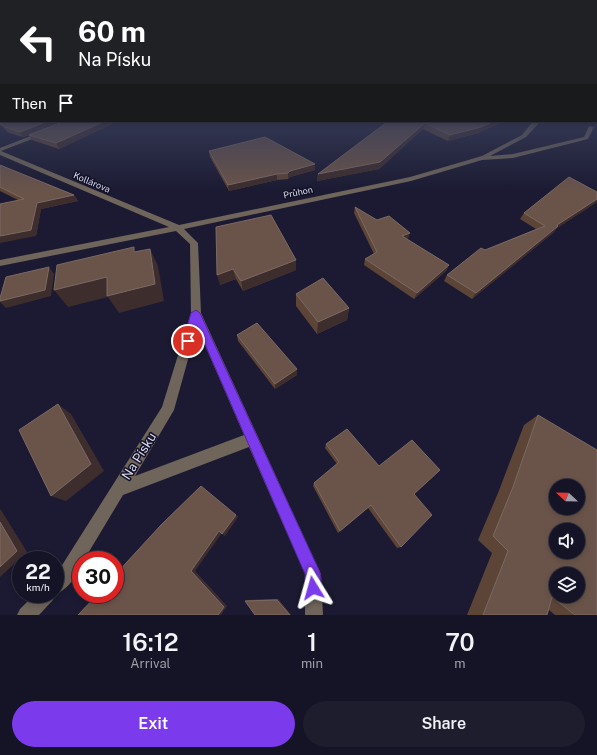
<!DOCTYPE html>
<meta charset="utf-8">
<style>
:root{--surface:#141426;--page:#1d1d2e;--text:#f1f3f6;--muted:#9d9ea7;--line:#333343;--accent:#7c3aed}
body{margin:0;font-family:"Public Sans",sans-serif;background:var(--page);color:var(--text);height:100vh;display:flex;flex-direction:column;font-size:15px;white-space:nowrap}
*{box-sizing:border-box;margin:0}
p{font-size:13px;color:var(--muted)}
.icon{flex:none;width:22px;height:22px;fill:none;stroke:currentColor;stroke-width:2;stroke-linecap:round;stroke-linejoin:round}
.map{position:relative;height:615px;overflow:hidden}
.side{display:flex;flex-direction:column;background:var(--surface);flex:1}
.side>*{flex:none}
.hud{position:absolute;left:0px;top:0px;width:597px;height:122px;box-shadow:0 2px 6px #0003,0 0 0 1px var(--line);background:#202124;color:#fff;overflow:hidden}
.needle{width:26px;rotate:292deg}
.tools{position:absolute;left:549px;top:479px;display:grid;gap:8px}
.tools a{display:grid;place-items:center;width:36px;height:36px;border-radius:50%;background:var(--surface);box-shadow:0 2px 6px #0003,0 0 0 1px var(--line);font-size:20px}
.speed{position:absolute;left:12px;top:551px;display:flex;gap:8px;font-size:20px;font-weight:700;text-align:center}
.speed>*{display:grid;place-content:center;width:52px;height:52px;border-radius:50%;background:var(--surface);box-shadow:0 2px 6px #0003,0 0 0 1px var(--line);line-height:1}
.speed small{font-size:10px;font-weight:400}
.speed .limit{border:6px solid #d22;background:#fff;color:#111}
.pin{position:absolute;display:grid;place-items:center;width:34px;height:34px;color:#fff;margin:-17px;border:2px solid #fff;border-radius:50%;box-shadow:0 1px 4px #0007}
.me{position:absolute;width:44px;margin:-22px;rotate:352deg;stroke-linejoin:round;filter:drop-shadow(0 0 3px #0008)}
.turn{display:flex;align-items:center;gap:14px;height:84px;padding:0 12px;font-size:18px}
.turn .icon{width:52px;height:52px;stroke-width:2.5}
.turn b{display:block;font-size:28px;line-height:34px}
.then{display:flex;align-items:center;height:38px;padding:0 12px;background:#0003;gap:8px;font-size:15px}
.eta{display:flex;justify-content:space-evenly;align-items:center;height:68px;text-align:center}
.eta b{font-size:24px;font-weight:600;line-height:28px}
.primary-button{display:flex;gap:8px;margin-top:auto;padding:8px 12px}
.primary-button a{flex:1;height:46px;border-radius:24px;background:var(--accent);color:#fff;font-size:16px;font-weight:600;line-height:46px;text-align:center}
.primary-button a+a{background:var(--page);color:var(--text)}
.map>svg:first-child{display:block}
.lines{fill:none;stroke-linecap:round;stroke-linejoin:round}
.minor{fill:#6f655b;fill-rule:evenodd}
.wall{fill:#5c4437}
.shaded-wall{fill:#3d2d2d}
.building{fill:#6a544a;stroke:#7b6963;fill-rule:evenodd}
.route{fill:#7c3aed;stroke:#51269a}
.labels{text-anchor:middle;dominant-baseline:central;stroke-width:3;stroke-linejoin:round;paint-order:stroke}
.far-street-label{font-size:9px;fill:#d9daeb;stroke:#121128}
.near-street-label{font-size:13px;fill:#d9daeb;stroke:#121128}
</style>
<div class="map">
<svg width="597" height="615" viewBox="0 0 597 615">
<rect width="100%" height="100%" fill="#1b1a32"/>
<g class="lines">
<path class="minor" d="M 533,121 L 539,121 L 539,123 L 526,137 L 490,156 L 513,154 L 584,137 L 589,126 L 594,127 L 588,139 L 513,158 L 482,160 L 411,181 L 184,229 L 198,243 L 201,313 L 321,574 L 323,615 L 305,615 L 305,574 L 249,447 L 123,495 L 84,560 L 81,560 C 81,573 67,590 56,594 L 53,600 L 39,615 L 17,615 L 20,609 L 35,594 L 55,594 L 55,574 L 59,570 L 162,407 L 191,313 L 190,244 L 176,231 L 0,266 L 0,260 L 169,227 L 0,155 L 0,148 L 41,132 L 45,132 L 45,134 L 1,151 L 179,225 L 410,177 L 482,156 L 522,135 ZM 197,327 L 244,435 L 135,476 L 174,410 Z"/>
</g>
<g class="wall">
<path d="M 0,106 L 1,121 L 118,121 L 59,149 L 32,140 L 29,135 L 23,137 L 9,133 L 0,125 Z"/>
<path d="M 391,121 L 505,121 L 478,133 L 448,141 L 423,129 L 379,169 L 317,181 L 318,174 Z"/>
<path d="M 209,151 L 315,164 L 315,170 L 290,177 L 288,179 L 277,180 L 229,191 L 210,157 Z"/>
<path d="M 0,165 L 74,195 L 78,201 L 41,209 L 36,236 L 18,200 L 0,191 Z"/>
<path d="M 597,192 L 597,202 L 557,228 L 553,233 L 472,299 L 444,281 L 447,275 L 485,250 L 536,229 L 520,219 L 524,213 Z"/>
<path d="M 355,207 L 449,265 L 446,271 L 414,299 L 364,265 L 365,259 L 374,254 L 354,213 Z"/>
<path d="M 216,227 L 296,270 L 243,291 L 236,279 L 220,285 Z"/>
<path d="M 296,294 L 349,308 L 347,320 L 317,334 L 296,306 Z"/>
<path d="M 237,335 L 297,375 L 275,389 L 238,341 Z"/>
<path d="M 538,415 L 597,615 L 555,615 L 549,610 L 547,615 L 467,615 L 492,553 L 478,540 L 498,493 L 524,425 Z"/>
<path d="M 326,444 L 379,466 L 414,494 L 401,547 L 397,548 L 368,508 L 338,533 L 313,486 L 314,483 L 337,464 L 325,448 Z"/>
<path d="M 278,599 L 291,615 L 245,601 L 247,600 Z"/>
</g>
<g class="shaded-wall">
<path d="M 48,121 L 65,121 L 23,137 L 20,132 Z"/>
<path d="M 105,121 L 118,121 L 59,149 L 56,143 Z"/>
<path d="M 494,121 L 505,121 L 478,133 L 448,141 L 450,135 Z"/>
<path d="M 425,123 L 423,129 L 379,169 L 317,181 L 318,174 Z"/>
<path d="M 315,164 L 315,170 L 290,177 L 288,179 L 288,173 L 290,171 Z"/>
<path d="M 277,174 L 277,180 L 229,191 L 228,185 Z"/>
<path d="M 74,195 L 78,201 L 41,209 L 36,236 L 0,243 L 0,236 L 37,203 Z"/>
<path d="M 597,199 L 597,202 L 557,228 L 553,233 L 472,299 L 476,293 L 557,225 Z"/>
<path d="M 410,233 L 408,240 L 402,236 Z"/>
<path d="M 150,249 L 158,266 L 164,301 L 119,313 L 108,297 L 68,307 L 54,290 Z"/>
<path d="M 296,260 L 296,270 L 243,291 L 241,281 Z"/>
<path d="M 449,265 L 446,271 L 414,299 L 417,293 Z"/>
<path d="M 49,267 L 54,274 L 51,296 L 6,308 L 0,302 L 0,301 Z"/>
<path d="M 233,269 L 236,279 L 220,285 L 217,275 Z"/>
<path d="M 349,308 L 347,320 L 317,334 L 318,322 Z"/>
<path d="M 297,369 L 297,375 L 275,389 L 275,384 Z"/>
<path d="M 58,404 L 71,414 L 104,471 L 66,501 L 51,496 Z"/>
<path d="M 0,509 L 1,510 L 27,552 L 0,577 Z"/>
<path d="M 236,515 L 238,517 L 225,536 L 222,534 Z"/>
<path d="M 219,531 L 222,533 L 195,571 L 227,606 L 221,615 L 218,615 L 191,571 Z"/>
<path d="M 278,599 L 291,615 L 290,615 L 277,600 Z"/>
</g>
<g class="building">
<path d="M 0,106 L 1,106 L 1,121 L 48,121 L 20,132 L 5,127 L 0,123 Z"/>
<path d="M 65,121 L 105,121 L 56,143 L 29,135 Z"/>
<path d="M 391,121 L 494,121 L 481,127 L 450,135 L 425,123 L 380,162 L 318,174 L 387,122 Z"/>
<path d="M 265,137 L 315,164 L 290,171 L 288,173 L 277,174 L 228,185 L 209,151 Z"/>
<path d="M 0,165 L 74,195 L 37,203 L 31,230 L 0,236 L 0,204 L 24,199 L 0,187 Z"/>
<path d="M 569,177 L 597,192 L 597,199 L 557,225 L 558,226 L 476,293 L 447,275 L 481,248 L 485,250 L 545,226 L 524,213 Z"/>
<path d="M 355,207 L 377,220 L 389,216 L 410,233 L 402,236 L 449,265 L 417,293 L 365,259 L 377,252 Z"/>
<path d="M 271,215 L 296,260 L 241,281 L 233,269 L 217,275 L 216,227 Z"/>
<path d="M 134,247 L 134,252 L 150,249 L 155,284 L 107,296 L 107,277 L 54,290 L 57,265 Z"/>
<path d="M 49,267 L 45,290 L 0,301 L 0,298 L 6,277 Z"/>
<path d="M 323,278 L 349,308 L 318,322 L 296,294 Z"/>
<path d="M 257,323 L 297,369 L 275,384 L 237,335 Z"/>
<path d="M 58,404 L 91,464 L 51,496 L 19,430 Z"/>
<path d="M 538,415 L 597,450 L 597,615 L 575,615 L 552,597 L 547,615 L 483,615 L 508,551 L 493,536 L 513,487 ZM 556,486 L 578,486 L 578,508 L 556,508 ZM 556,530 L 578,530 L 578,552 L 556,552 ZM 556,574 L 578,574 L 578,596 L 556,596 Z"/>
<path d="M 347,429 L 379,466 L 412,440 L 440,470 L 414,494 L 432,515 L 401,547 L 371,505 L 340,531 L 314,483 L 339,462 L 326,444 Z"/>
<path d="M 201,486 L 236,515 L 222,534 L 219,531 L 191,571 L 224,607 L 218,615 L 78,615 L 98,594 L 115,594 L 115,575 L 161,525 Z"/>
<path d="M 0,522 L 17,551 L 0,567 Z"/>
<path d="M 277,600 L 290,615 L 255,615 L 245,601 Z"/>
</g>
<linearGradient id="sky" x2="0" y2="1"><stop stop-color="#0f0e1c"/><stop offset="0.55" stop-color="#393e5a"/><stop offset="1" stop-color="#393e5a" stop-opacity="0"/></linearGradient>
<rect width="597" height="191" fill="url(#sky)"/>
<path class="route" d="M 196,310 L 200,313 L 318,568 C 322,576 322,585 319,593 L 313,595 L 308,593 L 305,588 L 305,574 L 197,326 L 191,344 L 188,345 L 184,344 L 183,341 L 191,313 Z"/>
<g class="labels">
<g class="far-street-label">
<text transform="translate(92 182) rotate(23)">Kollárova</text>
<text transform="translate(298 192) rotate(-12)">Průhon</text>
</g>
<g class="near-street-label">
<text transform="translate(139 456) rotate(-58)">Na Písku</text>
</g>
</g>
</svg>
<div class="tools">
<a><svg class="needle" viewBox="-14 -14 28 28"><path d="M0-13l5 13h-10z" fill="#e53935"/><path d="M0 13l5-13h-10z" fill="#9d9ea7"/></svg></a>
<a><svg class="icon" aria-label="sound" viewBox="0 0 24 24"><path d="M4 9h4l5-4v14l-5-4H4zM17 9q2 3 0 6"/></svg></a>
<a><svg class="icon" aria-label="layers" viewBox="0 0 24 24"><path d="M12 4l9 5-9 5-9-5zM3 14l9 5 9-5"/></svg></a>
</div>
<div class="speed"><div>22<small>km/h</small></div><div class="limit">30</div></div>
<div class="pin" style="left:188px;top:341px;background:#d93025"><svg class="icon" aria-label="arrive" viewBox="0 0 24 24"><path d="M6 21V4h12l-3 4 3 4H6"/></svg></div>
<svg class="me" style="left:313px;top:588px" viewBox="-20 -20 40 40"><path d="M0-17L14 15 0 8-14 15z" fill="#7c3aed" stroke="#fff" stroke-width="4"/></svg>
<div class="hud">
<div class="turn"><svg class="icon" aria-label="left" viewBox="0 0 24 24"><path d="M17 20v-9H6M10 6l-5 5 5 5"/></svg><div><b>60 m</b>Na Písku</div></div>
<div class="then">Then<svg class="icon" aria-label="arrive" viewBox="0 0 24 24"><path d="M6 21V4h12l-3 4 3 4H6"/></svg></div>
</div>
</div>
<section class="side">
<div class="eta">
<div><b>16:12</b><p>Arrival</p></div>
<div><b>1</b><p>min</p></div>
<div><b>70</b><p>m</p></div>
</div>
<div class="primary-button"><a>Exit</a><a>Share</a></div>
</section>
